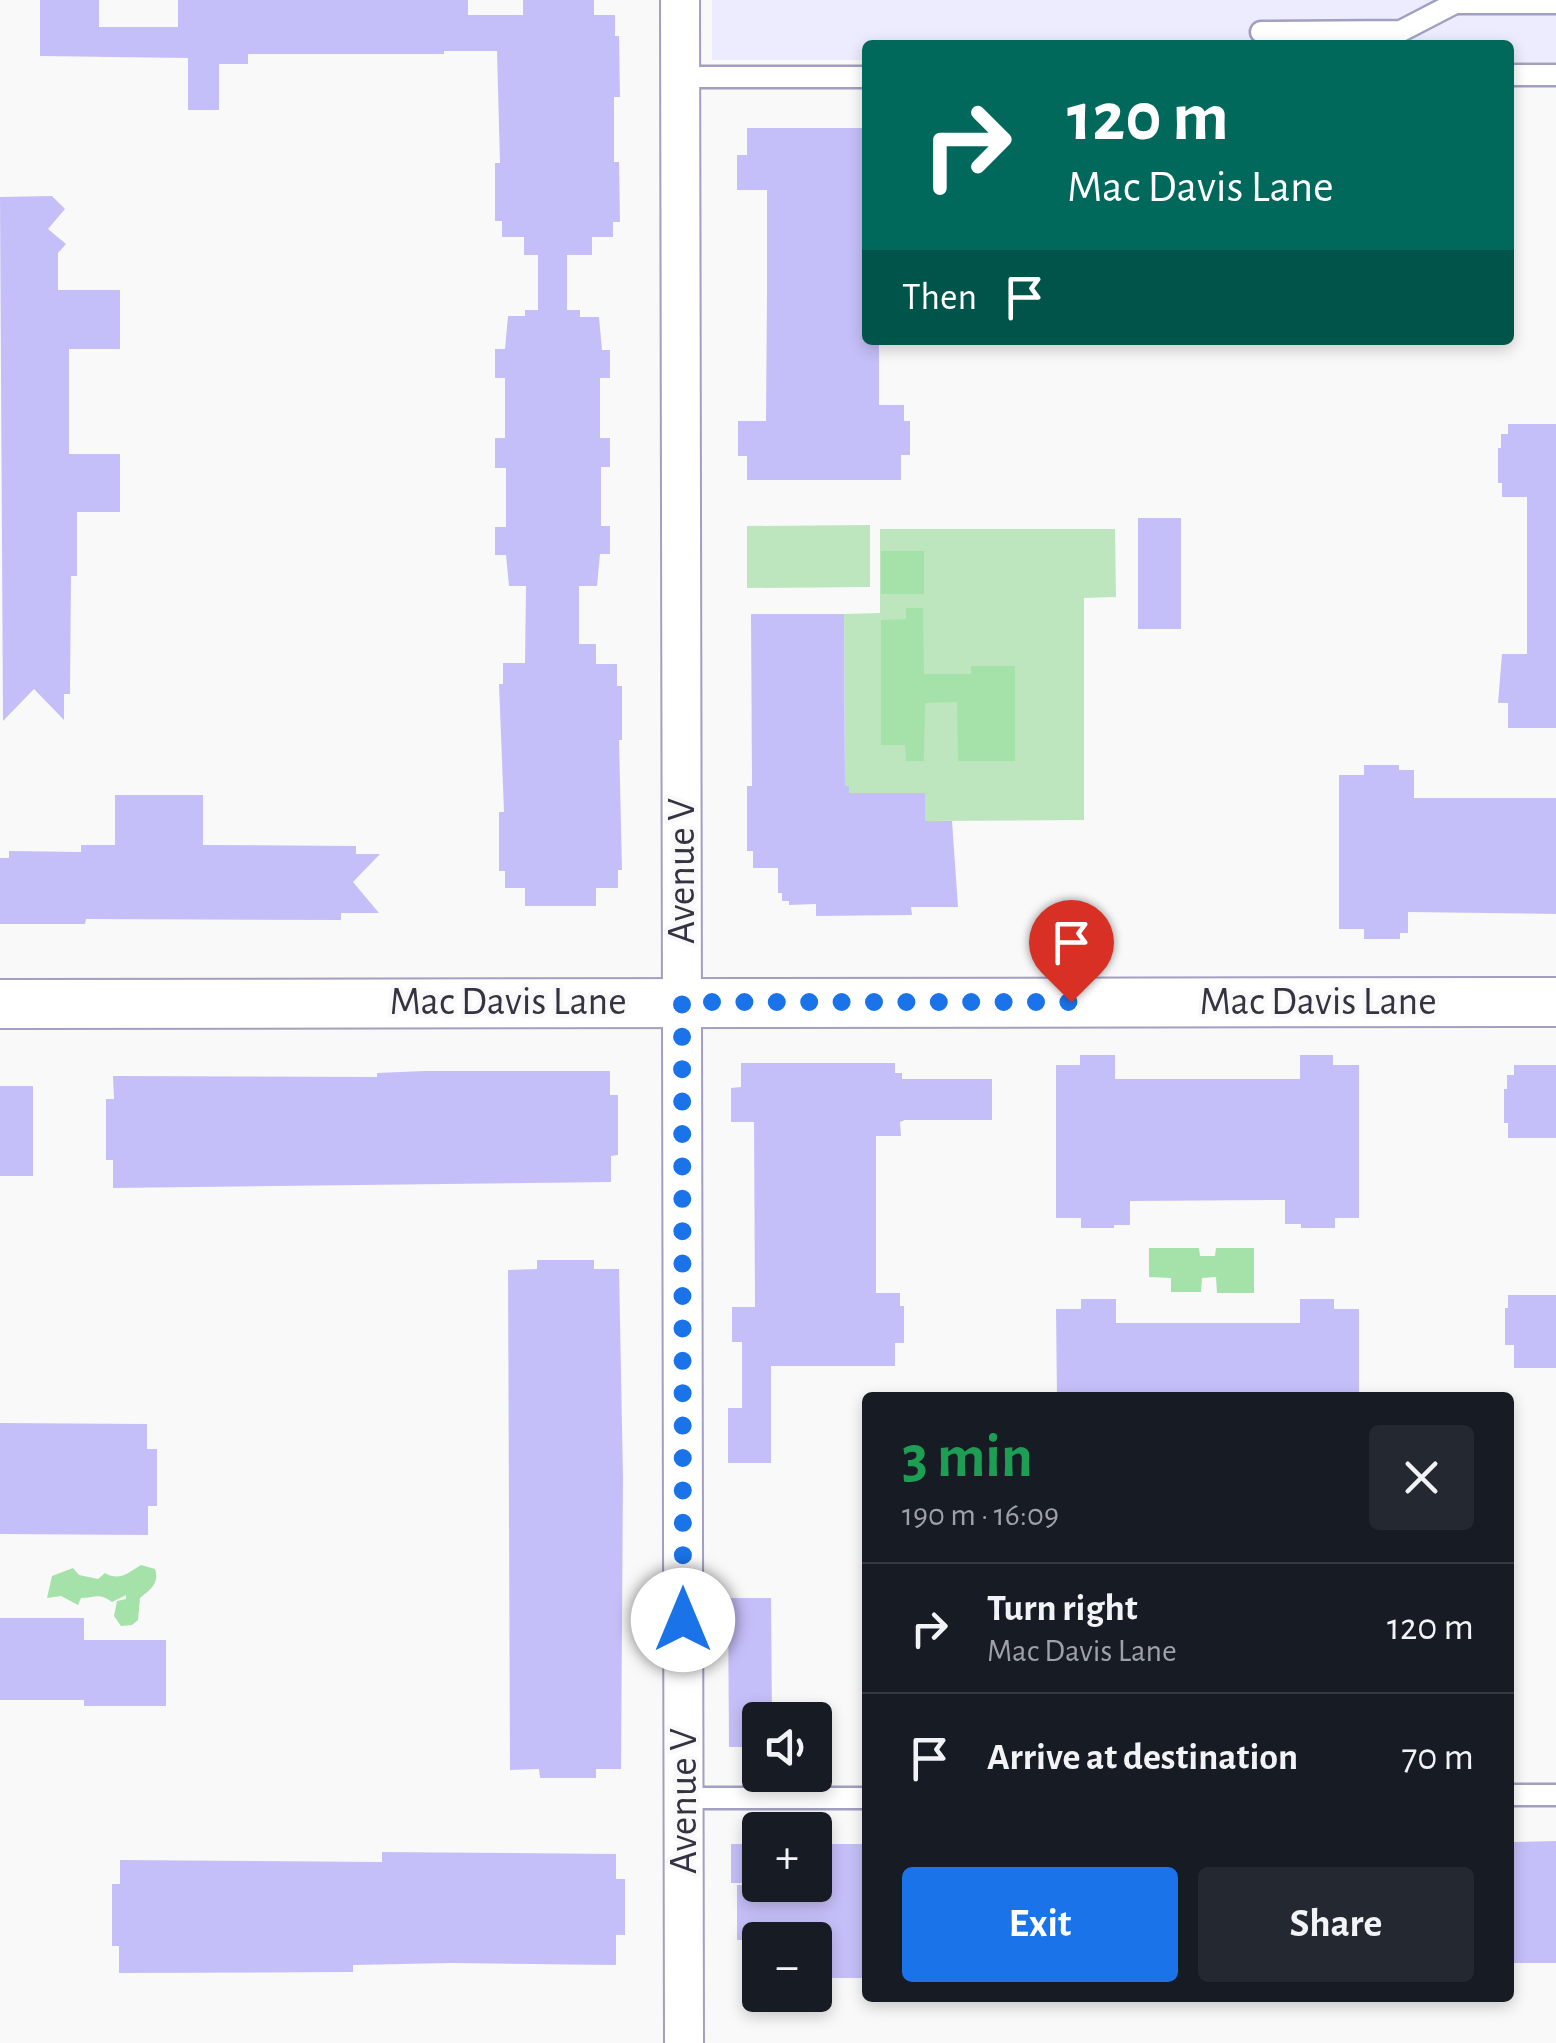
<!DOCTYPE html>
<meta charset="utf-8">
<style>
:root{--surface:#171b24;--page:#242831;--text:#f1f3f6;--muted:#9ea1a6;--line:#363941;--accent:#1a73e8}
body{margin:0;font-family:"Alegreya Sans",sans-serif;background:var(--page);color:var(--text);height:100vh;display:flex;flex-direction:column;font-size:38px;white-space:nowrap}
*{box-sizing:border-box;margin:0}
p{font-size:32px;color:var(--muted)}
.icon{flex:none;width:55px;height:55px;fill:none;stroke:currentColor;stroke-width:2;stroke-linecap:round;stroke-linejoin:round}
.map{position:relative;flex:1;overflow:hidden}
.drawer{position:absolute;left:862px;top:1392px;width:652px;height:610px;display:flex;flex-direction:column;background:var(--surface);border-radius:10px;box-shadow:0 5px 15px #0003}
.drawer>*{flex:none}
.guide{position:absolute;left:862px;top:40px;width:652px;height:305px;border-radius:10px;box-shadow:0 5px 15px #0003;background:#00695c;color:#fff;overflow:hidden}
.controls{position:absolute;left:742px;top:1702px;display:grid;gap:20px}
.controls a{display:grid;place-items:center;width:90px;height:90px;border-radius:10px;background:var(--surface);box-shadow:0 5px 15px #0003;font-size:50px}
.pin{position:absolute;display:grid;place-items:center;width:85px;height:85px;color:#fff;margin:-102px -42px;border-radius:50% 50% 50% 0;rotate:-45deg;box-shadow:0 0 10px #0007}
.pin .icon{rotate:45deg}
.me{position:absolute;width:110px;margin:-55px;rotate:0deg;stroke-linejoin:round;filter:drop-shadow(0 0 8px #0008)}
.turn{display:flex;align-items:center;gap:35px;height:210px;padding:0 40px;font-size:45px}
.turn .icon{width:130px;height:130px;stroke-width:2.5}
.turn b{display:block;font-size:70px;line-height:85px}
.then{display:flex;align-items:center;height:95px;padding:0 40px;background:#0003;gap:20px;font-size:38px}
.round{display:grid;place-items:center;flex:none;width:105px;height:105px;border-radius:10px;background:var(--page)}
.head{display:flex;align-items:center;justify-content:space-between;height:170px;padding:0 40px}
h1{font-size:60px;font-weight:700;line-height:75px;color:#1e9e55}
.cta{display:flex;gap:20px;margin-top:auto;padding:20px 40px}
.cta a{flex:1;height:115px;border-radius:10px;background:var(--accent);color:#fff;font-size:40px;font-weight:700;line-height:115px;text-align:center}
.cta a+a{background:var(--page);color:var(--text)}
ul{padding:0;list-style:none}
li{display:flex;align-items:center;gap:30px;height:130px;padding:0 40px;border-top:2px solid var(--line)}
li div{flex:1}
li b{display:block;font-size:38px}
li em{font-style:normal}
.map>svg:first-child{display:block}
.built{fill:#edecfe}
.green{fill:#bde6bf}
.water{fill:#a5e2a9}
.building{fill:#c5bff9}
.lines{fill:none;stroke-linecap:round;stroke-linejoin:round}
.service-casing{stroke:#a29fc0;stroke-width:25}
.minor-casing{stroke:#a29fc0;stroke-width:42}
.tertiary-casing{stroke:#a29fc0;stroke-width:52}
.service{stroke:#fff;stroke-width:20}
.minor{stroke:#fff;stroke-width:38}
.tertiary{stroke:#fff;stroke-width:48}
.route{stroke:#1a73e8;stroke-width:18;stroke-dasharray:0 32.4}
.labels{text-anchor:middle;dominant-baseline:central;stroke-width:8;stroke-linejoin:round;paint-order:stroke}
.street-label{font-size:40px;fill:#353341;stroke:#f9f9f9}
</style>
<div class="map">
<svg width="1556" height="2043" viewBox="0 0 1556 2043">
<rect width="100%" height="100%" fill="#f9f9f9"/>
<path class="built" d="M 712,0 L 1556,0 L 1556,62 L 1510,62 L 1510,45 L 868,45 L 867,60 L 712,60 Z"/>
<g class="green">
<path d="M 870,525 L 870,587 L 747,588 L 747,526 Z"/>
<path d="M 880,529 L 1115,529 L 1116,597 L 1084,598 L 1084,820 L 925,821 L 925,793 L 857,793 L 857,798 L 824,786 L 845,778 L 844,614 L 880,613 Z"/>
</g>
<g class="water">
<rect x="881" y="551" width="43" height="43"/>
<path d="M 906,608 L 923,608 L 924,674 L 971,674 L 971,666 L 1015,666 L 1015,761 L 958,761 L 957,702 L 925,703 L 924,761 L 906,761 L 905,745 L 881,745 L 881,620 L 906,619 Z"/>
<path d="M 1149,1248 L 1199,1248 L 1200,1256 L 1215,1256 L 1216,1248 L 1254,1248 L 1254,1293 L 1217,1293 L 1216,1277 L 1202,1278 L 1201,1292 L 1171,1292 L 1171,1278 L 1149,1277 Z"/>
<path d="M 141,1565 L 155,1569 C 160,1583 150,1590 140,1598 L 138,1620 L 132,1625 L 121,1626 L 114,1616 L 117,1601 L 126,1599 L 126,1595 L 112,1602 C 99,1592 94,1598 81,1598 L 78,1605 L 61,1596 L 47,1598 L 52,1576 L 73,1568 L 79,1575 L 98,1579 L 105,1573 C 120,1582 129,1572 141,1565 Z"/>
</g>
<g class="building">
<path d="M 40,0 L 99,0 L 99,27 L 178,27 L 178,0 L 468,0 L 468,15 L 523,15 L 523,0 L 594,0 L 594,15 L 615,15 L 615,36 L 619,36 L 620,97 L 614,97 L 614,162 L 619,162 L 620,222 L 613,222 L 613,237 L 592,237 L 592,255 L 567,255 L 567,310 L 580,310 L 580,317 L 599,317 L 602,350 L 610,350 L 610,378 L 600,378 L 600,438 L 610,438 L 610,467 L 601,467 L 601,526 L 610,526 L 610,554 L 600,554 L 597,586 L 579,586 L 579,644 L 596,644 L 596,664 L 617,664 L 617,686 L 622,686 L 622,740 L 619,740 L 622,870 L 618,870 L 618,888 L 596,888 L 596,906 L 525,906 L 525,888 L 505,888 L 505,871 L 499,871 L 499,812 L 504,812 L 499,684 L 503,684 L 503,663 L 525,663 L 526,586 L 509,586 L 506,555 L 495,555 L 495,527 L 506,527 L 506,468 L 495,468 L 495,438 L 505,438 L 505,378 L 495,378 L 495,349 L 505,349 L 508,316 L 525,316 L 525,310 L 538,310 L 538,255 L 524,255 L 524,237 L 502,237 L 502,221 L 495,221 L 495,163 L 500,163 L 497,51 L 444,51 L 444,54 L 248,54 L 248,64 L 219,64 L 219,110 L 188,110 L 188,58 L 40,56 Z"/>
<path d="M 747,128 L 868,128 L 868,340 L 879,340 L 879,405 L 904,405 L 904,421 L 910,421 L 910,455 L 901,455 L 901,480 L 747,480 L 747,456 L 738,456 L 738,421 L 766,421 L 767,293 L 767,190 L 737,190 L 737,155 L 747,155 Z"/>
<path d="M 52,196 L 65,209 L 48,229 L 66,244 L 58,253 L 58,290 L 120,290 L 120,349 L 69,349 L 69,454 L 120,454 L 120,512 L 77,512 L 77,576 L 71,576 L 70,694 L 64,694 L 64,720 L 34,689 L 3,721 L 0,197 Z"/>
<path d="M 1508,424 L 1556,424 L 1556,728 L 1508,728 L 1508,703 L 1498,703 L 1502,654 L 1527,654 L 1527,497 L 1502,497 L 1502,483 L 1498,483 L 1498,448 L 1501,448 L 1501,434 L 1508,434 Z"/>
<rect x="1138" y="518" width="43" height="111"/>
<path d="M 751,614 L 844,614 L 845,786 L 849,786 L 849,793 L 925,793 L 925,821 L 952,821 L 958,907 L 911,907 L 912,915 L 816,916 L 816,904 L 789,905 L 789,901 L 782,901 L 782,893 L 778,893 L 778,868 L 753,868 L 753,851 L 747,851 L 747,786 L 752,786 Z"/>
<path d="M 1364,765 L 1399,765 L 1399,770 L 1414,770 L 1414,798 L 1556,798 L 1556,914 L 1408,912 L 1408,933 L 1400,933 L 1400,939 L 1364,939 L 1364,929 L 1339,929 L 1339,775 L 1364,775 Z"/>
<path d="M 115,795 L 203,795 L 203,845 L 356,846 L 356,854 L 380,854 L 353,882 L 379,913 L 341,913 L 341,920 L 86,919 L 85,924 L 0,924 L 0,858 L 9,858 L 9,851 L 81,852 L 81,845 L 115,845 Z"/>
<path d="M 1080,1055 L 1115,1055 L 1115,1079 L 1300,1079 L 1300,1055 L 1333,1055 L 1333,1065 L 1359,1065 L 1359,1218 L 1335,1218 L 1335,1228 L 1301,1228 L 1301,1224 L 1285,1224 L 1285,1200 L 1130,1201 L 1130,1225 L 1114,1225 L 1114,1228 L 1081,1228 L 1081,1218 L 1056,1218 L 1056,1065 L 1080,1065 Z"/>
<path d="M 741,1063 L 895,1063 L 895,1073 L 902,1073 L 902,1079 L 992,1079 L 992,1120 L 905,1120 L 900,1122 L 901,1136 L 876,1136 L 876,1293 L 900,1293 L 900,1306 L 904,1306 L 904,1343 L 895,1343 L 895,1366 L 771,1366 L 771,1463 L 728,1463 L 728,1408 L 742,1408 L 742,1342 L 732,1342 L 732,1307 L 755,1307 L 754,1122 L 731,1122 L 731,1088 L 741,1087 Z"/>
<path d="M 1514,1065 L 1556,1065 L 1556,1138 L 1508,1138 L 1508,1123 L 1504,1123 L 1504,1089 L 1507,1089 L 1507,1075 L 1514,1075 Z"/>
<path d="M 424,1071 L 610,1071 L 610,1095 L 618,1095 L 618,1155 L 611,1156 L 611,1182 L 113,1188 L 113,1160 L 106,1160 L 106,1099 L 114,1099 L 113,1076 L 377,1077 L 377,1073 Z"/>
<rect x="0" y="1086" width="33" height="90"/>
<path d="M 537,1260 L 594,1260 L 594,1269 L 619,1269 L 623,1478 L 621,1769 L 596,1769 L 596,1778 L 540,1778 L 539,1769 L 510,1770 L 508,1270 L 537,1269 Z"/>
<path d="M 1508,1295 L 1556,1295 L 1556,1368 L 1514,1368 L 1514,1345 L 1505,1345 L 1505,1308 L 1508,1308 Z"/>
<path d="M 1081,1299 L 1116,1299 L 1116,1323 L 1300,1323 L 1300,1299 L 1334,1299 L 1334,1309 L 1359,1309 L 1359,1398 L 1057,1398 L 1056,1309 L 1081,1309 Z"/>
<path d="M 0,1423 L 147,1424 L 147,1449 L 157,1449 L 157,1506 L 148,1506 L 148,1535 L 0,1534 Z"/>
<path d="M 728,1598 L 771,1598 L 772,1720 L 760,1720 L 760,1747 L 729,1747 Z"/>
<path d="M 0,1618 L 84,1618 L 84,1640 L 166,1640 L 166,1706 L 84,1706 L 84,1700 L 0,1700 Z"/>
<path d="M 1556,1841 L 1556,1963 L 1510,1963 L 1510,1842 Z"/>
<rect x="731" y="1844" width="29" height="39"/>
<path d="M 815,1844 L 868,1844 L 868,1952 L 862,1952 L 862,1978 L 815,1978 L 815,1940 L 737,1940 L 737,1885 L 815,1885 Z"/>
<path d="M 382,1852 L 616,1854 L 616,1879 L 625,1879 L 625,1935 L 616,1935 L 616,1965 L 451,1963 L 353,1965 L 353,1972 L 119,1973 L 119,1946 L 112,1946 L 112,1884 L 120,1884 L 120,1860 L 382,1862 Z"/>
</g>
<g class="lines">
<defs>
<g id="service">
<path d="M 1455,0 L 1455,3 L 1556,3"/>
<path d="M 1261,32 L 1401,31 L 1455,3"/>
<path d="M 1510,75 L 1556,75"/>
<path d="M 681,77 L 868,77"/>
<path d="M 1510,1795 L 1556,1795"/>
<path d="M 683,1798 L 868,1798"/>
</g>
<path id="minor" d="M 680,0 L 684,2043"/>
<path id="tertiary" d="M 0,1004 L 1556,1002"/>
</defs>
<use href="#service" class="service-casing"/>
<use href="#minor" class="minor-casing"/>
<use href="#tertiary" class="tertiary-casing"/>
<use href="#service" class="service"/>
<use href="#minor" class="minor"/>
<use href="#tertiary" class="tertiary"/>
</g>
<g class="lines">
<path class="route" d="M 683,1620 L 682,1002 L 1071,1002"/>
</g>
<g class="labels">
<g class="street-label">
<text transform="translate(682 871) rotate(-90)">Avenue V</text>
<text x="508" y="1002">Mac Davis Lane</text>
<text x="1318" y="1002">Mac Davis Lane</text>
<text transform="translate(684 1801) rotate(-90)">Avenue V</text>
</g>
</g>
</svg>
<div class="controls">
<a><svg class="icon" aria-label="sound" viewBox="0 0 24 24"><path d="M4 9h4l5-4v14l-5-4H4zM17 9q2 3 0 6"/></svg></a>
<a>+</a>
<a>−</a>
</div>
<div class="pin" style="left:1071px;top:1002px;background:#d93025"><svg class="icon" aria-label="arrive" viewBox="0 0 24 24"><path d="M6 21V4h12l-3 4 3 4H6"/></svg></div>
<svg class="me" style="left:683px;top:1620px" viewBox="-20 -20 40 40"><circle r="19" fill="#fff"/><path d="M0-13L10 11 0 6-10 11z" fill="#1a73e8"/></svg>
<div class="guide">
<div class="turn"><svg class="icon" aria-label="right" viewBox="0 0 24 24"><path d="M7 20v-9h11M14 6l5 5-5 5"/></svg><div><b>120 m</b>Mac Davis Lane</div></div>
<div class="then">Then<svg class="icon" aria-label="arrive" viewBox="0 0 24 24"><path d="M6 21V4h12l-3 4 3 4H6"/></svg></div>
</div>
<section class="drawer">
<div class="head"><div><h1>3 min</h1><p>190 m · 16:09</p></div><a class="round"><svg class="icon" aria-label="close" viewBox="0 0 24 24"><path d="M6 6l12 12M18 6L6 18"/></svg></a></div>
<ul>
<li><svg class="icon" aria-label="right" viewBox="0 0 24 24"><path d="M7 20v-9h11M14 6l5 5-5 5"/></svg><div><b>Turn right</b><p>Mac Davis Lane</p></div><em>120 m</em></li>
<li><svg class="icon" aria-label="arrive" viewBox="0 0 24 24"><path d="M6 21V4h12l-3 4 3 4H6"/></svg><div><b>Arrive at destination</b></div><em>70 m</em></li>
</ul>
<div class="cta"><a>Exit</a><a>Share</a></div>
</section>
</div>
